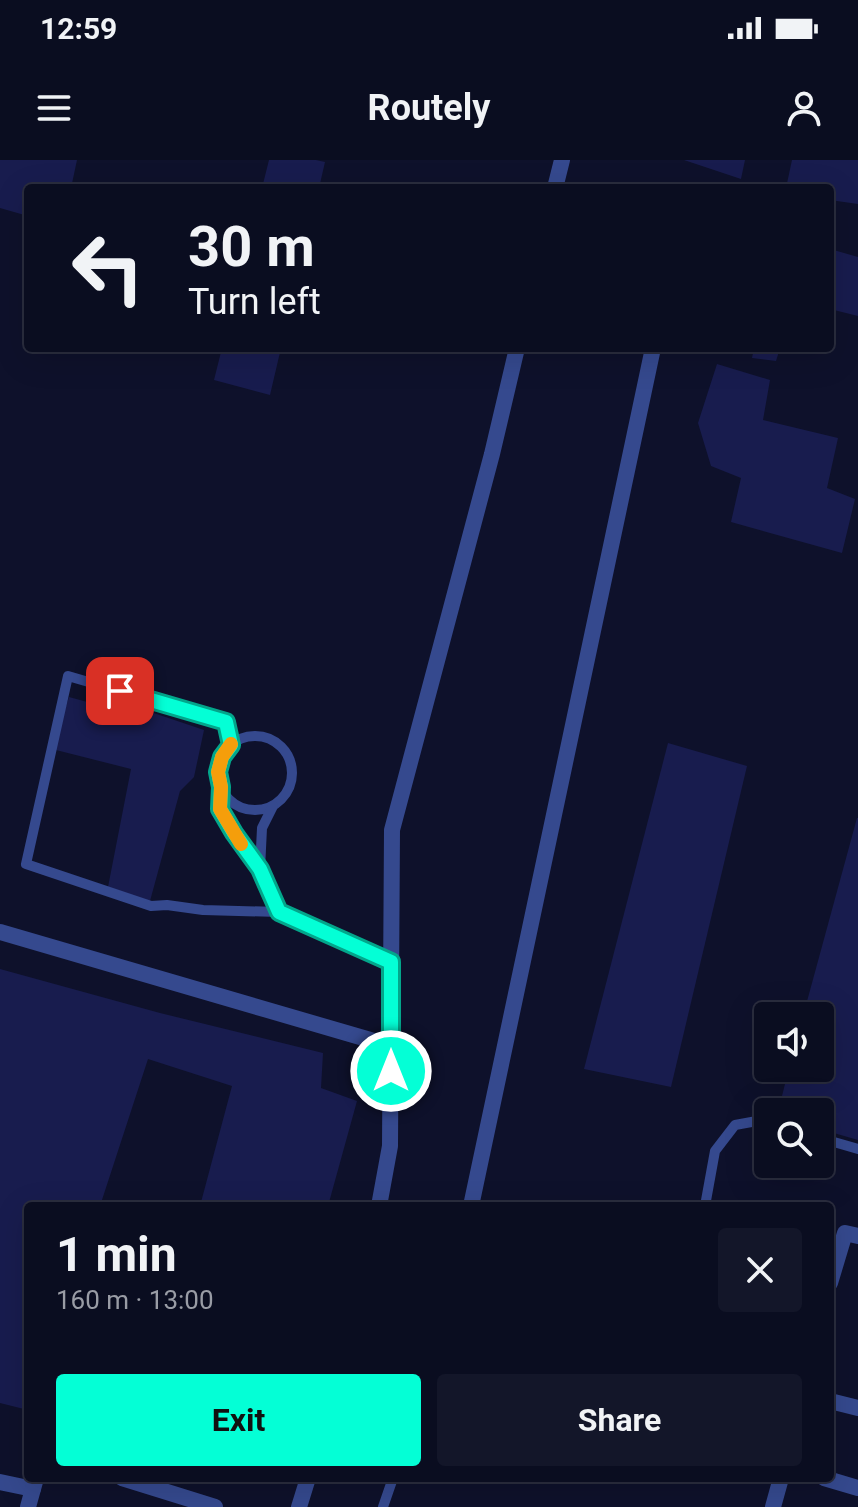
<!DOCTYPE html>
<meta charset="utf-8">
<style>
:root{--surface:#0a0d20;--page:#131629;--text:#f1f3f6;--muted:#999ca5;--line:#2a2d3e;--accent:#04ffd6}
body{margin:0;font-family:Roboto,sans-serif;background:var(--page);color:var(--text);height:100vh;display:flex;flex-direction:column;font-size:30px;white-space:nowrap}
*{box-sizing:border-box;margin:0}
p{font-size:26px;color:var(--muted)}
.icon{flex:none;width:44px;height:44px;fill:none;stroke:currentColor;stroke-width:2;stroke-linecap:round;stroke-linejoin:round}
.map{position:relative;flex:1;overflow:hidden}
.side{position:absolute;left:24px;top:1042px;width:810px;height:280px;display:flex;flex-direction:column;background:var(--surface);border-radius:8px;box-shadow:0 8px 32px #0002,0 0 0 2px var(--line)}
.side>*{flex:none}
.banner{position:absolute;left:24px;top:24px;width:810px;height:168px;border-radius:8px;box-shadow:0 8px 32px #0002,0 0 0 2px var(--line);background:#0a0d20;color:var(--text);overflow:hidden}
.buttons{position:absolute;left:754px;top:842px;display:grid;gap:16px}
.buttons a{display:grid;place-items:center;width:80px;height:80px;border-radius:8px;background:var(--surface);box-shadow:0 8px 32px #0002,0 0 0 2px var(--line);font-size:40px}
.pin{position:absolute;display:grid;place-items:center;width:68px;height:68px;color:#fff;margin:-34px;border-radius:16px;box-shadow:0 4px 12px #0006}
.me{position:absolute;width:88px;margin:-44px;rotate:0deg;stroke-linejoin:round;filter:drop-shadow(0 0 6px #0008)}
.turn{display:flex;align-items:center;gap:28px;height:168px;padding:0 32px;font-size:36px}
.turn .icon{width:104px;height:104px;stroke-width:2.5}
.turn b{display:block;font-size:56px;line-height:68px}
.round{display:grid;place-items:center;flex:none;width:84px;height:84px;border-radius:8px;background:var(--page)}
.headline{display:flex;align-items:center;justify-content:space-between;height:136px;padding:0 32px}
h1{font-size:48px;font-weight:700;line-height:60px}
.action{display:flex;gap:16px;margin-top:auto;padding:16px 32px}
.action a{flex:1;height:92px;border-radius:8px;background:var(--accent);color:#111;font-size:32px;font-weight:700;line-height:92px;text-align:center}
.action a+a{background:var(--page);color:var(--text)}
.status{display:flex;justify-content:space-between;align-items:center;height:56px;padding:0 40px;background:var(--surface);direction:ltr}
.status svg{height:22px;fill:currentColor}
header{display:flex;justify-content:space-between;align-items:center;height:104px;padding:0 32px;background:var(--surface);font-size:36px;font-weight:700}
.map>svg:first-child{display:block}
.building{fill:#181c4e}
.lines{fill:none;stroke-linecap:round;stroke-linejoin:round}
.service{stroke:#35498e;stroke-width:10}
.minor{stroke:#35498e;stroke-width:16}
.route-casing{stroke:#03a68b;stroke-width:20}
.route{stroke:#04ffd6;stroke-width:14}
.slow{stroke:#f59e0b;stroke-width:14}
</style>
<div class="status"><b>12:59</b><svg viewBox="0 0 49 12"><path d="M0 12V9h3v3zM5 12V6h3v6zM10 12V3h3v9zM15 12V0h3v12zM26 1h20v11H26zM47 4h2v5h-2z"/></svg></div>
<header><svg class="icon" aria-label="menu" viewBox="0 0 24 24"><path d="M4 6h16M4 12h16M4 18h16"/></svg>Routely<svg class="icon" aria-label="person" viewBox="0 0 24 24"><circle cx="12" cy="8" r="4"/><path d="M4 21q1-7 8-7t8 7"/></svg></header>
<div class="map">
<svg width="858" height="1347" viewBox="0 0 858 1347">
<rect width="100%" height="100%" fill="#0e112b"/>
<g class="building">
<path d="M 0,0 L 77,0 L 71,28 L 28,28 L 28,56 L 0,48 Z"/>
<path d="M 269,0 L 316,0 L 325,2 L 319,28 L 262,28 Z"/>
<path d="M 684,0 L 745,0 L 741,19 Z"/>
<path d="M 792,0 L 858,0 L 858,44 L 830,40 L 830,28 L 786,28 Z"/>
<path d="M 583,22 L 601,27 L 601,28 L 582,28 Z"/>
<path d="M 830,89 L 858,97 L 858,156 L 830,149 Z"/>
<path d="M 222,188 L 281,188 L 270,235 L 214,220 Z"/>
<path d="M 754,188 L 780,188 L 776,201 L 752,198 Z"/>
<path d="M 717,204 L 770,220 L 763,260 L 838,278 L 827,328 L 855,339 L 842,393 L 731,362 L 741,318 L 711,306 L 698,263 Z"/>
<path d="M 69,537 L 113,549 L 118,541 L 204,570 L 194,617 L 180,631 L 150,741 L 108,727 L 131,609 L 52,589 Z"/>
<path d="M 668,583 L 747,606 L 671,927 L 584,909 Z"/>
<path d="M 857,658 L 858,658 L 858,980 L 820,969 L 820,952 L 778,952 L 789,908 L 820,908 L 820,856 L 803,856 Z"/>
<path d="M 0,809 L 160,853 L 323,893 L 321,928 L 357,941 L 328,1046 L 200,1046 L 232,926 L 148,899 L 100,1046 L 28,1046 L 28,1250 L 0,1243 Z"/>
</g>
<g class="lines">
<g class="service">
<circle cx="255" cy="613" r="37"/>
<path d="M 231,585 L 226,562 L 68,516 L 26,704 L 151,746 L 167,745 L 203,750 L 279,752"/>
<path d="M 221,629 L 220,649 L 234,673 L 260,709"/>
<path d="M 273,646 L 262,668 L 260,709 L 279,752 L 391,802"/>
<path d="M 820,978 L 858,989"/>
<path d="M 705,1046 L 715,991 L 735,965 L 757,961 L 768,964"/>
<path d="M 383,1347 L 393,1318"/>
</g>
<g class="minor">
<path d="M 555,28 L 562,0"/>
<path d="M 0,772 L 391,886"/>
<path d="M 379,1046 L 390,986 L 392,670 L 492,294 L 517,188"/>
<path d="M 471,1046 L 653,188"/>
<path d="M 830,1123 L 845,1073 L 858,1076"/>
<path d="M 830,1241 L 858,1248"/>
<path d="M 122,1318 L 215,1347"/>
<path d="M 824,1318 L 858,1328"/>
<path d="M 0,1322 L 33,1329"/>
<path d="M 28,1347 L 36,1318"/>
<path d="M 299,1347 L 308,1318"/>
<path d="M 773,1347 L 781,1318"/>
</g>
</g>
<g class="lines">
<defs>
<path id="route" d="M 120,531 L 226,562 L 231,585 L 222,597 L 218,612 L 221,627 L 220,649 L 234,673 L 260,709 L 279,752 L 391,802 L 391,911"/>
</defs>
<use href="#route" class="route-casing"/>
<use href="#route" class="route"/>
<path class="slow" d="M 231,584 L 222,597 L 218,612 L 221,627 L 220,649 L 241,684"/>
</g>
</svg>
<div class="buttons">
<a><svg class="icon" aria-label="sound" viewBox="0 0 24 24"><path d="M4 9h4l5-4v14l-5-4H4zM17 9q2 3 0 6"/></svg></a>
<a><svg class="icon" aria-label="search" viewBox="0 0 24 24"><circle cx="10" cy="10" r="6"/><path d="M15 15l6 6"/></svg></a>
</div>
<div class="pin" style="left:120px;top:531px;background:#d93025"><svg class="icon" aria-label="arrive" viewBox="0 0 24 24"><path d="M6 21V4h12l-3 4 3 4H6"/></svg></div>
<svg class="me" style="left:391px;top:911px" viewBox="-20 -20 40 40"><circle r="17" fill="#04ffd6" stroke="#fff" stroke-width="3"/><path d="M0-11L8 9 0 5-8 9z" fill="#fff"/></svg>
<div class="banner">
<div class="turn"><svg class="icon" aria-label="left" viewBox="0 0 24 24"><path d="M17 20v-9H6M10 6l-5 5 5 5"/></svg><div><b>30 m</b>Turn left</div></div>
</div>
<section class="side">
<div class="headline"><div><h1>1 min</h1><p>160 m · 13:00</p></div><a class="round"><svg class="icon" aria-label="close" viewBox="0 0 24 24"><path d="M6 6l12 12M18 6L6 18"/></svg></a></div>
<div class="action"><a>Exit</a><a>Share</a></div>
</section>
</div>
